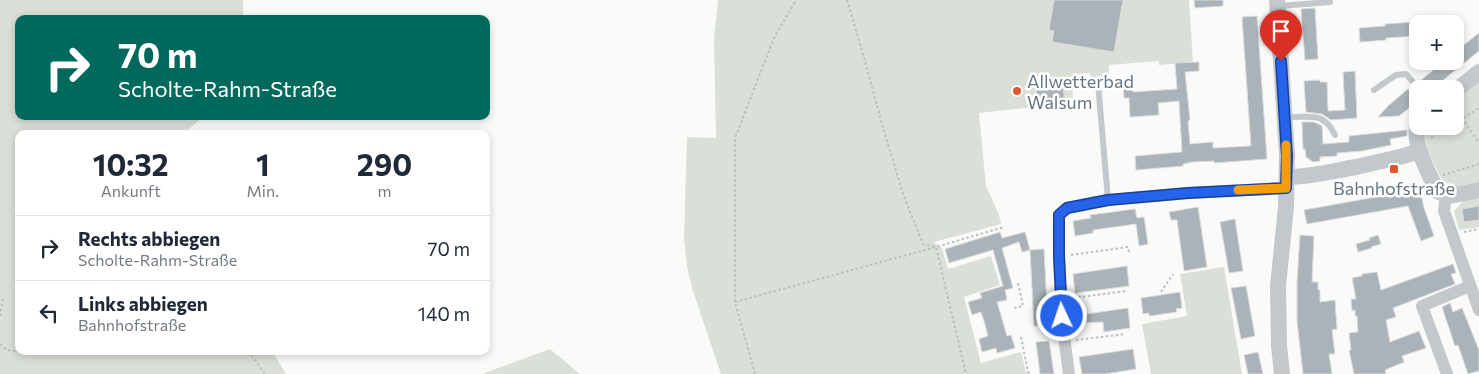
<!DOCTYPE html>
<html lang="de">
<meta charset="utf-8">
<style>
:root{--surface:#fff;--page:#f6f6f7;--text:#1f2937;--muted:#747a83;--line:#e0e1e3}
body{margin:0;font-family:Commissioner,sans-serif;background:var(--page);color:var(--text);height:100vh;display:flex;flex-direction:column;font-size:19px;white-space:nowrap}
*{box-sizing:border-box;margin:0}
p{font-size:16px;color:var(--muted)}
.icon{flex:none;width:28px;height:28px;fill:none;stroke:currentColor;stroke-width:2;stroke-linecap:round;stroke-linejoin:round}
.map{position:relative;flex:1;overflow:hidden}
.side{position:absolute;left:15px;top:130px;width:475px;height:225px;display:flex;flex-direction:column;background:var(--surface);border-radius:10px;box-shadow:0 2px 8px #0003}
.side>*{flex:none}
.top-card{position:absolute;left:15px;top:15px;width:475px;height:105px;border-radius:10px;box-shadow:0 2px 8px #0003;background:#00695c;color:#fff;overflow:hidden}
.controls{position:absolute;left:1409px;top:15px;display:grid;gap:10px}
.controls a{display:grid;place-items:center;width:55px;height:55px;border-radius:10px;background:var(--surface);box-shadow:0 2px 8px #0003;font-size:25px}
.pin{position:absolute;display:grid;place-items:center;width:42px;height:42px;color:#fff;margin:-51px -21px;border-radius:50% 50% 50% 0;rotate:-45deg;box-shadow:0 0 5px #0007}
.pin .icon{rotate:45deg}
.me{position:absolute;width:55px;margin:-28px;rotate:357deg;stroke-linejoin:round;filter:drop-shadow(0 0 4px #0008)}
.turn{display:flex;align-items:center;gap:18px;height:105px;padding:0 20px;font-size:22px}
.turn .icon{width:65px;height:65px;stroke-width:2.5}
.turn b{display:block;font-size:35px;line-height:42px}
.eta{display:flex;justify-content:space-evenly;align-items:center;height:85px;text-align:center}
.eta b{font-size:30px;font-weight:700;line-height:35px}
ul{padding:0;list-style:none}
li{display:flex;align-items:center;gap:15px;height:65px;padding:0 20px;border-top:1px solid var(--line)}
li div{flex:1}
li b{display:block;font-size:19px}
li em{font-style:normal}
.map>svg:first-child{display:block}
.green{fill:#dadfd7}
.building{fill:#aab3b9;stroke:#dcdcda}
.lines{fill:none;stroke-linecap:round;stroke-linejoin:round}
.path{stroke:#bbbfc2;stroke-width:2;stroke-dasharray:2.5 2.5;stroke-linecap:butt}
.service{stroke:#c3c8cc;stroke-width:6}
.minor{stroke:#c3c8cc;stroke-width:12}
.tertiary{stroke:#c3c8cc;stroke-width:16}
.route-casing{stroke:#184099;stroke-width:12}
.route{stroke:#2563eb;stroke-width:9}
.slow{stroke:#f59e0b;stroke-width:9}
.poi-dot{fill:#e4572e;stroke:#fff;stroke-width:2}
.labels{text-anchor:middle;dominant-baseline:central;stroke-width:5;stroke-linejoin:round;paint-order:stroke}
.poi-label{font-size:18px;fill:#657683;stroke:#fff;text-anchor:start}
</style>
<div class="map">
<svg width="1479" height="374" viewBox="0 0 1479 374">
<rect width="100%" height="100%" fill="#fafaf8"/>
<g class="green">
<path d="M 0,0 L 243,0 L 243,19 L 19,19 L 19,116 L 204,116 L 183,134 L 19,134 L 19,351 L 272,351 L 286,374 L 0,374 Z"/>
<path d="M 718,0 L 1189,0 L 1193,62 L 1159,65 L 1159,61 L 1109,65 L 1109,78 L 1091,80 L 1090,73 L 1072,75 L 1073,103 L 979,113 L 986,186 L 999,215 L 1001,224 L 934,242 L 942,248 L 948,269 L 991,256 L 1000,285 L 964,297 L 981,363 L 1021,352 L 1026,372 L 1028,374 L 721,374 L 693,291 L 687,267 L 684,238 L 687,137 L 716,138 L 714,39 Z"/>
<path d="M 1479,81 L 1479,182 L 1453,187 L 1442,180 L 1429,154 L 1425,136 L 1428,126 L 1455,126 L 1455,101 Z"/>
<path d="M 1479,197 L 1479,227 L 1459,230 L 1454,211 L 1463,201 Z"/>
<path d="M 1224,267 L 1242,374 L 1151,374 L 1142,324 L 1187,316 L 1180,274 Z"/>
<path d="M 550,349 L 580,374 L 482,374 Z"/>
</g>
<g class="building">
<path d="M 1054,0 L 1123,0 L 1114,52 L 1052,42 L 1054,31 L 1049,30 Z"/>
<path d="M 1194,0 L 1223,0 L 1223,6 L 1195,8 Z"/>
<path d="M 1315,8 L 1318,59 L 1305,60 L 1301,9 Z"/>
<path d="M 1257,16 L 1267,159 L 1214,163 L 1214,161 L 1192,162 L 1183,164 L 1183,166 L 1136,170 L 1135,156 L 1182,152 L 1179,101 L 1158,103 L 1159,115 L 1130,117 L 1129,98 L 1124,98 L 1123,83 L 1132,83 L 1133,92 L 1177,89 L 1175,63 L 1199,62 L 1199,71 L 1185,72 L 1190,120 L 1188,121 L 1190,144 L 1213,142 L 1213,148 L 1251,146 L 1242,17 Z"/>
<path d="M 1415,22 L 1416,36 L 1386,38 L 1386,40 L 1360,42 L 1359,28 L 1385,26 L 1385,24 Z"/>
<path d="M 1479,33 L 1479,51 L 1432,89 L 1424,89 L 1419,82 L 1444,61 L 1455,61 L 1455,52 Z"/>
<path d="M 1355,71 L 1357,118 L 1331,120 L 1322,114 L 1306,112 L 1304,81 L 1320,80 L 1320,82 L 1327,82 L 1328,111 L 1345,110 L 1343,72 Z"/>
<path d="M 1062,77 L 1065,104 L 1038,107 L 1035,80 Z"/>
<path d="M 1408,89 L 1418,101 L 1399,116 L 1378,117 L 1389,105 Z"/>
<path d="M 1302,122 L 1314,122 L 1322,126 L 1323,144 L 1349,142 L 1349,136 L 1407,130 L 1407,136 L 1390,139 L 1391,145 L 1362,151 L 1337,153 L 1337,156 L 1320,157 L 1320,161 L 1313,162 L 1306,157 L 1305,149 L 1303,149 Z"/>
<path d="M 1419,186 L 1419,189 L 1420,189 L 1424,208 L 1434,236 L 1421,241 L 1408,206 L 1307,224 L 1304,210 L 1409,191 L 1409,188 Z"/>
<path d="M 1479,206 L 1479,220 L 1464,222 L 1462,209 Z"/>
<path d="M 1198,207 L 1207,267 L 1184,271 L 1177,220 L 1171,220 L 1169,212 Z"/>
<path d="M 1135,209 L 1137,218 L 1144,217 L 1148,244 L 1139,246 L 1136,224 L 1093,230 L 1093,233 L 1075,236 L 1073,221 L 1091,218 L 1090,215 Z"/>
<path d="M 1235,219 L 1243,271 L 1229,273 L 1220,222 Z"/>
<path d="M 1000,232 L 1002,238 L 1025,232 L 1030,250 L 1022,252 L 1019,242 L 1002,248 L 1013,288 L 1005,290 L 1007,300 L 997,302 L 1007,336 L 1011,335 L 1015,348 L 997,353 L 996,348 L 982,352 L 979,339 L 988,336 L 985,324 L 981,312 L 972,315 L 968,302 L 982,298 L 980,293 L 1003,286 L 993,250 L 949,263 L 945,249 Z"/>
<path d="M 1300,235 L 1314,236 L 1312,282 L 1318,282 L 1318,290 L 1320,290 L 1320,302 L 1335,300 L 1337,329 L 1332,330 L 1335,354 L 1329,354 L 1332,374 L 1303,374 L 1297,321 L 1297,282 Z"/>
<path d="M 1378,235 L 1381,244 L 1371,247 L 1372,248 L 1358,252 L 1356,244 L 1370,240 L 1369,238 Z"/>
<path d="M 1044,249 L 1048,325 L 1034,326 L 1030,250 Z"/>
<path d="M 1453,264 L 1456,273 L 1451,274 L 1455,284 L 1393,308 L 1396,317 L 1386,320 L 1390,342 L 1419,331 L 1426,348 L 1402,356 L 1404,362 L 1385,370 L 1386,374 L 1354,374 L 1349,350 L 1351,350 L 1349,333 L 1358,332 L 1357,316 L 1355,316 L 1355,310 L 1352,311 L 1351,299 L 1356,299 L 1352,278 L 1362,276 L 1362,274 L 1377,272 L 1381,290 Z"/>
<path d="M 1127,266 L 1129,286 L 1075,293 L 1073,274 Z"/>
<path d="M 1246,286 L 1255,336 L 1241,339 L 1231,288 Z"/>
<path d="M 1180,292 L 1182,308 L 1176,309 L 1177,312 L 1149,316 L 1149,313 L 1143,314 L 1141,298 Z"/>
<path d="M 1450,303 L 1453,312 L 1462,308 L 1479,350 L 1479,371 L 1468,374 L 1458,345 L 1455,346 L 1442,307 Z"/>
<path d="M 1128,308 L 1130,328 L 1104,332 L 1103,322 L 1074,323 L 1073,316 Z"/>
<path d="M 1049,341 L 1054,374 L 1040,374 L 1036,342 Z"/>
<path d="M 1133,349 L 1136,369 L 1105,374 L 1082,374 L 1079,357 Z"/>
<path d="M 1258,352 L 1263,374 L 1248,374 L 1244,355 Z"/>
</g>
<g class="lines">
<g class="path">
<path d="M 847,0 L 863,54 L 882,124 L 903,194 L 923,244 L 936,247 L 966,374"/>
<path d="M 1462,118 L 1479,143"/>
<path d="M 1455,123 L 1479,108"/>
<path d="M 1431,138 L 1449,126"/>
<path d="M 1443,175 L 1479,164"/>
<path d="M 1464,232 L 1479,229"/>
<path d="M 1071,255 L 1128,247 L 1129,252"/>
<path d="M 1161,292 L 1173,274"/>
<path d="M 1073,298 L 1127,291"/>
<path d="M 735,302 L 936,247 L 1004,227"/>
<path d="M 1014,308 L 1023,306 L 1018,283"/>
<path d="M 0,316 L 3,297"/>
<path d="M 1021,337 L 1028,372 L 1030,374"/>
<path d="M 1076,340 L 1125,334"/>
<path d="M 0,344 L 7,350 L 42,354 L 70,351"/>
<path d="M 237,351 L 252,356 L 265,374"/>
<path d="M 755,374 L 735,302 L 735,138 L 774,38 L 796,0"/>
</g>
<g class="service">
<path d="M 1279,6 L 1330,2"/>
<path d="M 1098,83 L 1108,200"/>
<path d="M 1374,90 L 1396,75 L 1406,74 L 1419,89"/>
<path d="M 1286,117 C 1309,118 1323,110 1335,135"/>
</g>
<g class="minor">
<path d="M 1446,195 L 1444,211 L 1479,310"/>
<path d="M 1069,374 C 1061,321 1058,268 1059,215 L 1067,208 L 1108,200 L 1189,193 L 1286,188"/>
<path d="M 1447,374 L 1422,306 L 1470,286"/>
</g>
<g class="tertiary">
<path d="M 1277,0 L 1287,155 L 1286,207 L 1278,286 L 1279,346 L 1282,374"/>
<path d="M 1455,91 L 1479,72"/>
<path d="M 1418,123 C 1411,142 1429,173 1437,191 L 1449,196 L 1479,190"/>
<path d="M 1287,177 C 1310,177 1333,171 1356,167 C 1377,162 1399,158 1420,151"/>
</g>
</g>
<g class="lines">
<defs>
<path id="route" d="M 1062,316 L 1059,256 L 1059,215 L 1067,208 L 1108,200 L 1188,193 L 1286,188 L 1287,156 L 1281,61"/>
</defs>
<use href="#route" class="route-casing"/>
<use href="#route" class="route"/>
<path class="slow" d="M 1238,190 L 1286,188 L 1286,145"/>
</g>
<g class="poi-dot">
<circle cx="1017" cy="91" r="5"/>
<rect x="1389" y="164" width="10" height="10" rx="2.5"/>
</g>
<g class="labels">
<g class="poi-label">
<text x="1027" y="81">Allwetterbad<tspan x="1027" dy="21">Walsum</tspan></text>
<text x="1394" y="188" text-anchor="middle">Bahnhofstraße</text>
</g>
</g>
</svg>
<div class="controls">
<a>+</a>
<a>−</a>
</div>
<div class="pin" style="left:1281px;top:61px;background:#d93025"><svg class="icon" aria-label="arrive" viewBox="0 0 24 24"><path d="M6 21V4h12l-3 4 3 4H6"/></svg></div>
<svg class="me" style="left:1062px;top:316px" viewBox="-20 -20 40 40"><circle r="17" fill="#2563eb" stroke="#fff" stroke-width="3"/><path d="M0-11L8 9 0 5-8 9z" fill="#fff"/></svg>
<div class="top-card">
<div class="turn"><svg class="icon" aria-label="right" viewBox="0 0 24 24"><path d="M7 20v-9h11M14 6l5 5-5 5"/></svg><div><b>70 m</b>Scholte-Rahm-Straße</div></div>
</div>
<section class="side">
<div class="eta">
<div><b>10:32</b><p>Ankunft</p></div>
<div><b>1</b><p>Min.</p></div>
<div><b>290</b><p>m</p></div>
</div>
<ul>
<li><svg class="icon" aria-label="right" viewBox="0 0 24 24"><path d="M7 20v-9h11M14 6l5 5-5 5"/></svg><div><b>Rechts abbiegen</b><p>Scholte-Rahm-Straße</p></div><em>70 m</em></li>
<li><svg class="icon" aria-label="left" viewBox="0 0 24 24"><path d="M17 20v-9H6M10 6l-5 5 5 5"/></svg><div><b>Links abbiegen</b><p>Bahnhofstraße</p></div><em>140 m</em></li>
</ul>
</section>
</div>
